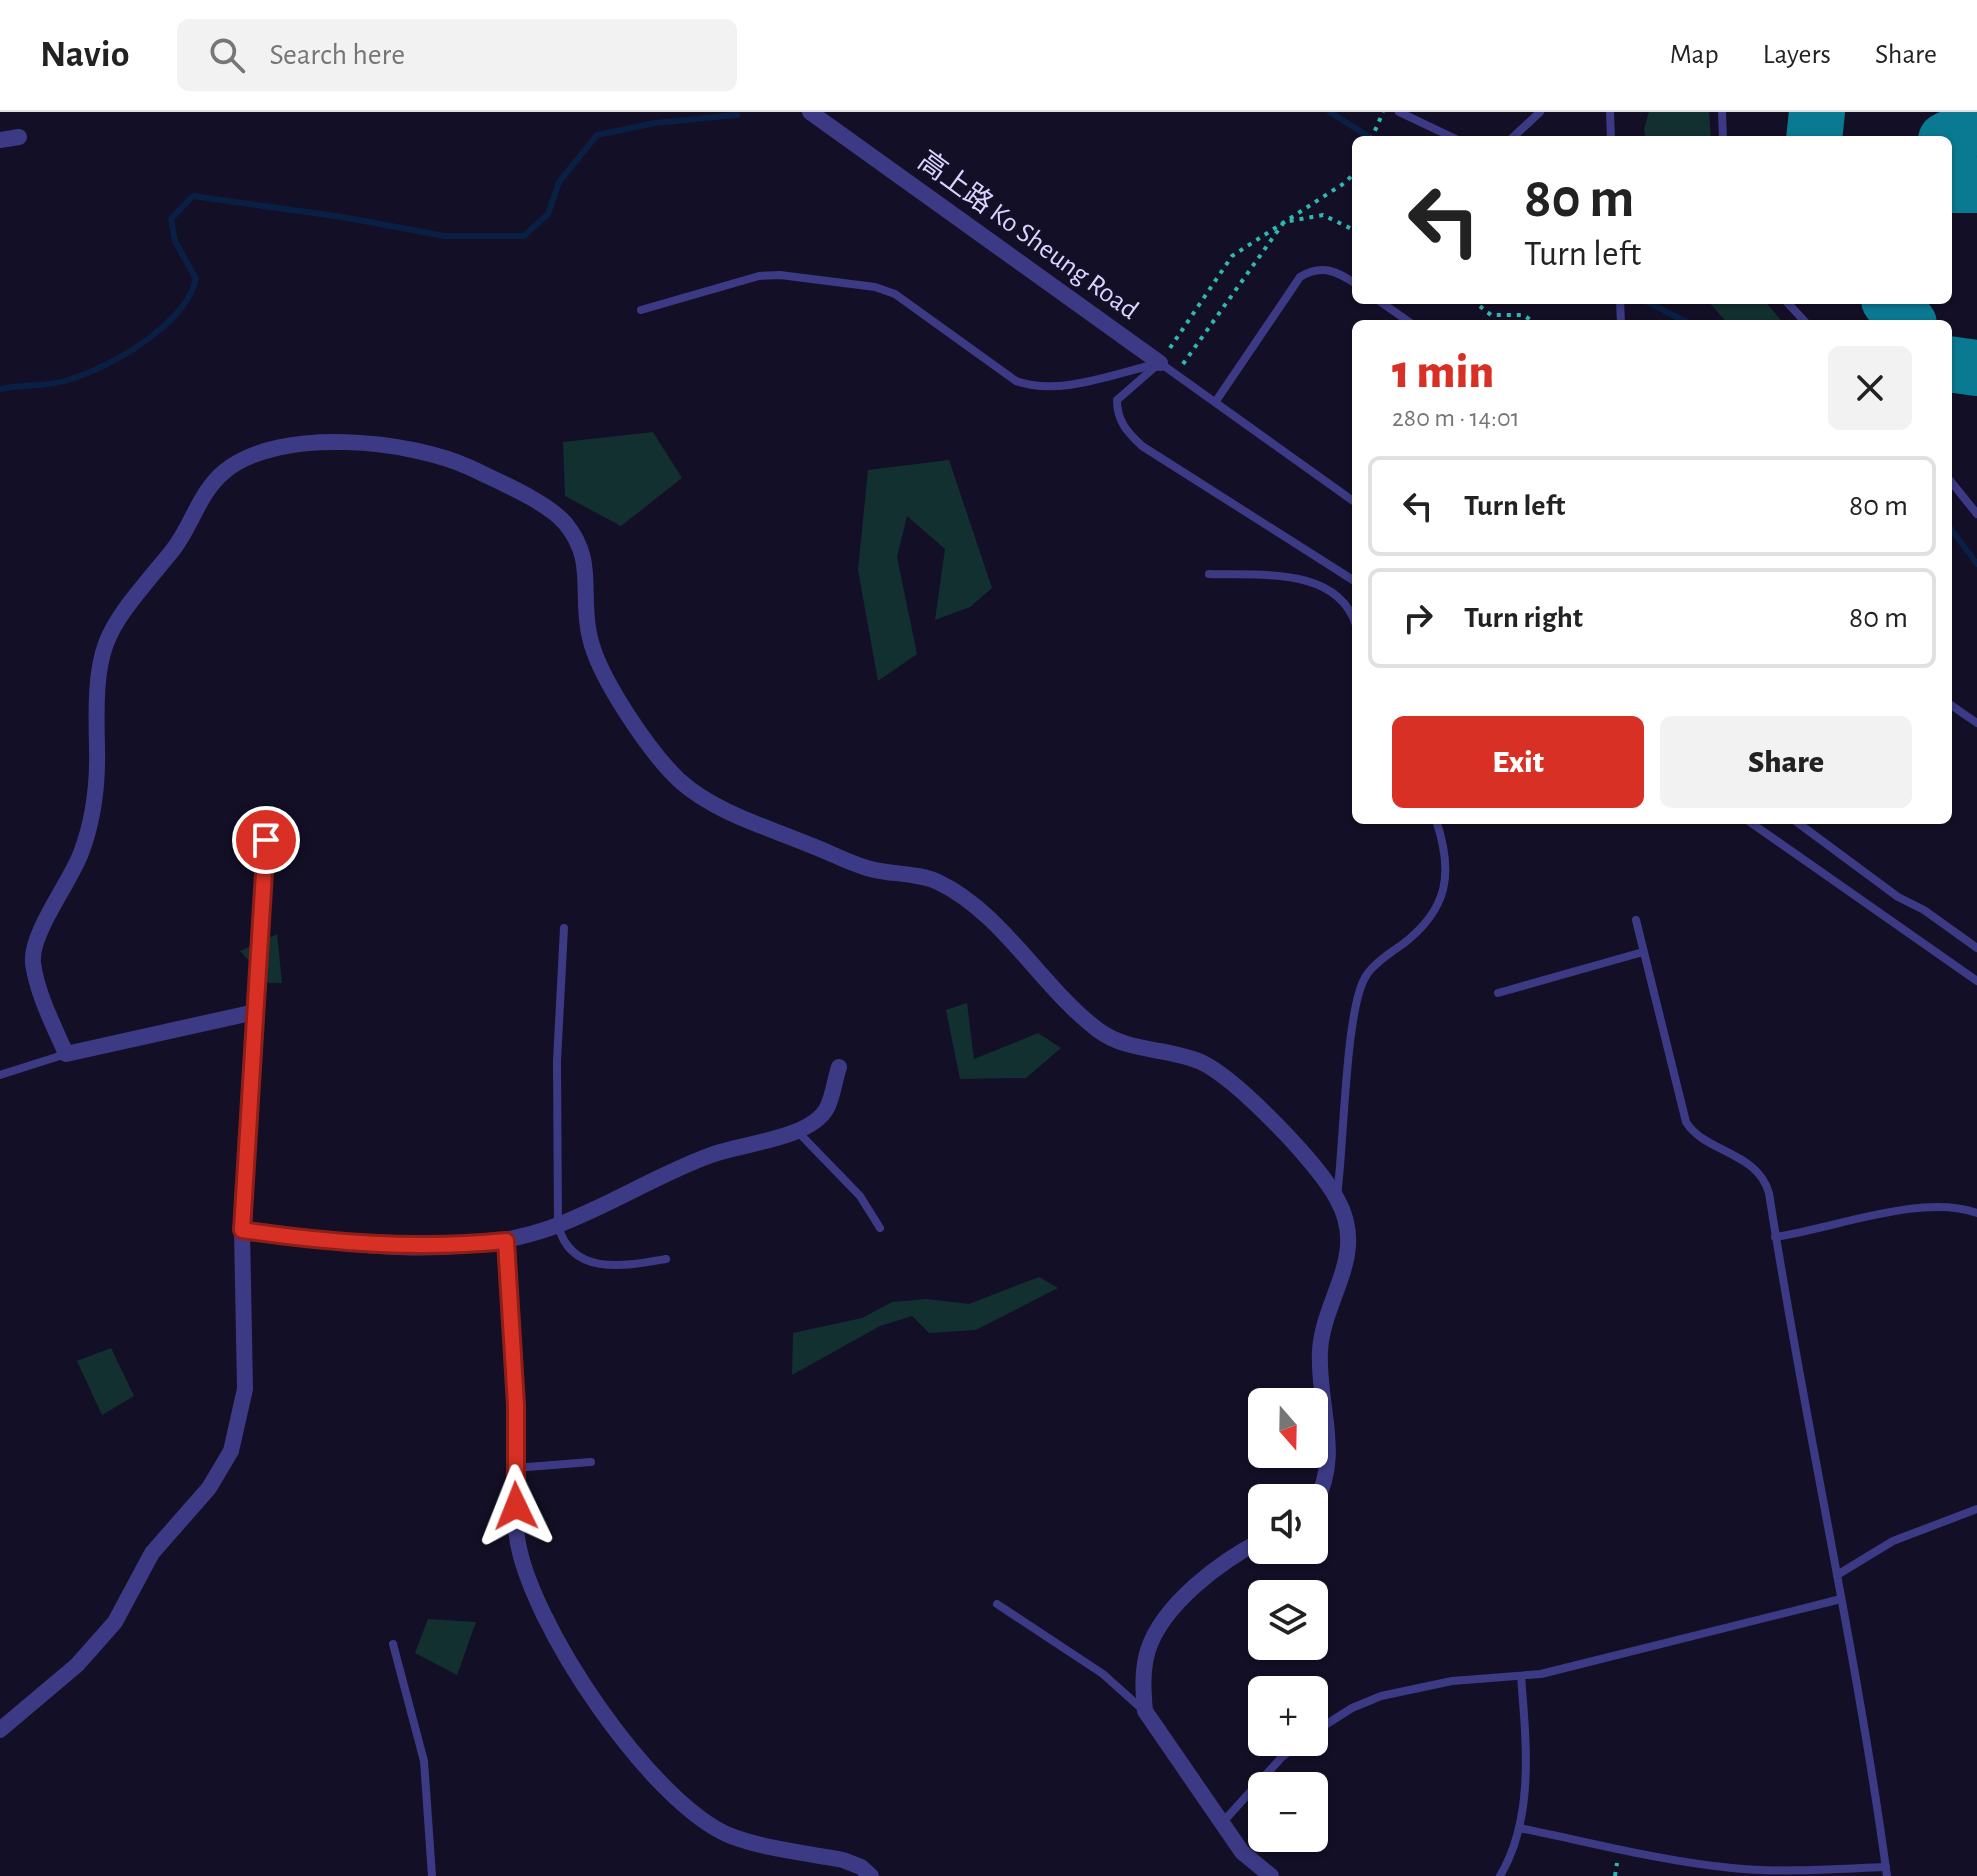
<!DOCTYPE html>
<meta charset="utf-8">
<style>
:root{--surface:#fff;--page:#f2f2f2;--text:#222;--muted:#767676;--line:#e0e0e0;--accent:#d93025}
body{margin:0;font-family:"Alegreya Sans","Noto Sans TC",sans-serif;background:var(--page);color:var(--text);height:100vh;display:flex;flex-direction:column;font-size:30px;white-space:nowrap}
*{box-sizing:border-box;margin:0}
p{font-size:26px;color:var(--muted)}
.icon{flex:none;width:44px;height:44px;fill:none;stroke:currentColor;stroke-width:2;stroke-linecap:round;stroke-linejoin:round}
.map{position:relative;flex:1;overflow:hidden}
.drawer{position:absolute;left:1352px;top:208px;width:600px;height:504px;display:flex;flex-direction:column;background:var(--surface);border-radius:12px;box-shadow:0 2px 6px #0004}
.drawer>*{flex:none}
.banner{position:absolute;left:1352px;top:24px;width:600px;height:168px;border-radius:12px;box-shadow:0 2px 6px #0004;background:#fff;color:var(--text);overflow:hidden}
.needle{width:52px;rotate:160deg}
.tools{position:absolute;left:1248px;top:1276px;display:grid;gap:16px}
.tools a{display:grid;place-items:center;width:80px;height:80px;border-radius:12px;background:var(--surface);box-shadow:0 2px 6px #0004;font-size:40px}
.pin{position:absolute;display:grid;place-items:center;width:68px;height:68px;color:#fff;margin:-34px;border:4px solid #fff;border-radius:50%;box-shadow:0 2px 8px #0007}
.me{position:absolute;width:88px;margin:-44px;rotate:358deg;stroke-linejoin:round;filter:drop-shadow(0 0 6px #0008)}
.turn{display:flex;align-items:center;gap:28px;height:168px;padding:0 40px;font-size:36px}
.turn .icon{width:104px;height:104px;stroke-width:2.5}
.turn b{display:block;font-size:56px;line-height:68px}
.round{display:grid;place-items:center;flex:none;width:84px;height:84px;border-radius:12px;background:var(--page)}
.summary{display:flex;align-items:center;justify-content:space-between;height:136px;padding:0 40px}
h1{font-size:48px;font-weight:800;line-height:60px;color:var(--accent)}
.action{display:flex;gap:16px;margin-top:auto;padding:16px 40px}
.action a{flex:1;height:92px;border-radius:12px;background:var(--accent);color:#fff;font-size:32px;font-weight:800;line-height:92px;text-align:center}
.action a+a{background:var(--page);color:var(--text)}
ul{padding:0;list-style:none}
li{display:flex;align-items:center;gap:24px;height:100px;margin:0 16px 12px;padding:0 24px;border:4px solid var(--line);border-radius:12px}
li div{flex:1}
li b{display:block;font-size:30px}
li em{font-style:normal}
header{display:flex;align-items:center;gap:48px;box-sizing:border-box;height:112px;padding:0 40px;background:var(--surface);border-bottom:2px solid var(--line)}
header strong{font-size:38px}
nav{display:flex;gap:44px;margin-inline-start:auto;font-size:28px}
.search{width:560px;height:72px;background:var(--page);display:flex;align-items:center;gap:20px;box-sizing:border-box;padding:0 28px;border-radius:12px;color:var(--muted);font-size:30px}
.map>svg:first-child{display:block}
.green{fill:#12302f}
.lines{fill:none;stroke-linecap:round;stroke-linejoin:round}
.stream{stroke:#0a1f44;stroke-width:6}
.taxiway{stroke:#0a7a92;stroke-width:56}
.path{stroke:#2fb8b0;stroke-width:4;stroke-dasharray:4 6;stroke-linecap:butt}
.service{stroke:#3d3a85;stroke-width:8}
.minor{stroke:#3d3a85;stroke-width:16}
.route-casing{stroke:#8d1f18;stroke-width:20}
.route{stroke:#d93025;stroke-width:14}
.labels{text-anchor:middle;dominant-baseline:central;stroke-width:8;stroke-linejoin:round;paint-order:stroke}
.street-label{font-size:28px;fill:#d9d4ff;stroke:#130f26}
</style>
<header>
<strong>Navio</strong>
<div class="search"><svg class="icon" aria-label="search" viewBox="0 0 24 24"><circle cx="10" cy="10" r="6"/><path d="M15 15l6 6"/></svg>Search here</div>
<nav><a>Map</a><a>Layers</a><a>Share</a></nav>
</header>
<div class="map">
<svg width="1977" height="1764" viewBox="0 0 1977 1764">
<rect width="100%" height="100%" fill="#130f26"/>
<g class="green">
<path d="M 1649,0 L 1709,0 L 1711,28 L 1646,28 L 1644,17 Z"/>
<path d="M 1707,188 L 1764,188 L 1784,212 L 1728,212 Z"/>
<path d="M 653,320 L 682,366 L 621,414 L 565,384 L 563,330 Z"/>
<path d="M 949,348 L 992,476 L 970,495 L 935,508 L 945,437 L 907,404 L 897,445 L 917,542 L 878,569 L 858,458 L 868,358 Z"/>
<path d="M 277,822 L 282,871 L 269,871 L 240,839 Z"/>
<path d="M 967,891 L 974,947 L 1038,921 L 1061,936 L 1026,966 L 960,967 L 946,898 Z"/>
<path d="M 1039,1165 L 1058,1176 L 976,1218 L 929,1221 L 912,1204 L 880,1214 L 792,1263 L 793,1221 L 862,1206 L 892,1190 L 927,1187 L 969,1192 Z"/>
<path d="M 111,1236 L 134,1284 L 102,1303 L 77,1249 Z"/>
<path d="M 428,1507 L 476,1510 L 457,1563 L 415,1541 Z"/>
</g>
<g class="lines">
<g class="stream">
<path d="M 1330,0 L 1374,28"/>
<path d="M 1644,188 L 1690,212"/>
<path d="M 0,277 C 22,272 47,275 68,268 C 111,255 185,213 196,167 L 175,129 L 171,107 L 193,84 L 342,105 L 445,124 L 524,124 L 548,102 L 559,70 L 597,23 L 655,11 L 737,3"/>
<path d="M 1948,413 L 1977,452"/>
</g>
<g class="taxiway">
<path d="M 1814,28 L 1817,0"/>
<path d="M 1946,28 L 1977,14"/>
<path d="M 1948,73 L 1977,73"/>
<path d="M 1889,188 L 1909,212"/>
<path d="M 1948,252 L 1977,256"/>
</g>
<g class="path">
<path d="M 1371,28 L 1383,0"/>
<path d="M 1472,188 L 1491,203 L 1523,203 L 1537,212"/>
<path d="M 1170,236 L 1232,144 L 1346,70 L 1356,59"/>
<path d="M 1183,252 L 1284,110 L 1323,103 L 1356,119"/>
<path d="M 1615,1764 L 1617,1751"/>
</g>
<g class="service">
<path d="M 1399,0 L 1458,28"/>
<path d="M 1610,0 L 1611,28"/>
<path d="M 1722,0 L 1723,28"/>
<path d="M 1510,28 L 1540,0"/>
<path d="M 1378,188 L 1412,212"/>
<path d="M 1620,188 L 1621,212"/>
<path d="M 1785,188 L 1807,212"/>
<path d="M 641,198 L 759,164 L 780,163 L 875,175 L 895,182 L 1016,269 C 1059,285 1116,261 1160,251"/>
<path d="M 1160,251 L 1356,391"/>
<path d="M 1156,254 L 1117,288 C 1117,309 1127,320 1142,334 L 1356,470"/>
<path d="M 1216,289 L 1300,165 C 1322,152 1337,159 1356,172"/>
<path d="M 1948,366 L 1977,402"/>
<path d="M 1209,462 C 1259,464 1337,454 1356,513"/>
<path d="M 1948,591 L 1977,611"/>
<path d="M 1747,708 L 1977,869"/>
<path d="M 1794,708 L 1898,785 L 1924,798 L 1977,836"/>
<path d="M 1636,808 L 1686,1010 C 1705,1041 1757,1039 1769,1081 C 1804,1309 1856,1535 1887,1764"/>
<path d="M 564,816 L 557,949 L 558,1113 C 571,1165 625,1154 666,1147"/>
<path d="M 1498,881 L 1643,840"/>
<path d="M 255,900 L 266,728"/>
<path d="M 0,963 L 66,942"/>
<path d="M 798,1020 L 860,1084 L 880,1116"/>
<path d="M 1337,1083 C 1344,1037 1345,896 1366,864 C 1373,852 1391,840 1403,832 C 1448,797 1454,762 1436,708"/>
<path d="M 1775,1125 C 1835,1116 1922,1081 1977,1101"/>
<path d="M 515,1356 L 591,1350"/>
<path d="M 1837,1463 L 1893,1429 L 1977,1397"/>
<path d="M 997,1492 L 1103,1562 L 1142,1597"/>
<path d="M 393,1532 L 424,1649 L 432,1764"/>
<path d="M 1314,1620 L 1352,1596 L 1381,1584 L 1452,1569 L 1541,1562 L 1841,1487"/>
<path d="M 1222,1711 L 1281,1646 L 1301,1630"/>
<path d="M 1519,1716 C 1590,1730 1660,1749 1732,1756 C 1783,1761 1834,1757 1886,1755"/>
<path d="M 1500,1764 C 1535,1706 1526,1628 1521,1564"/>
</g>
<g class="minor">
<path d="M 810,0 L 1160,251"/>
<path d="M 0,28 L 19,25"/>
<path d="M 242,1118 C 342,1132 453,1150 550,1116 C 606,1096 656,1063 711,1043 C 743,1031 810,1027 827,996 C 833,984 835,967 839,955"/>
<path d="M 506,1129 C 511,1183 515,1238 516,1292 C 517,1336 511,1382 517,1425 C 528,1509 651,1692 731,1724 C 765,1737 807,1741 843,1748 L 861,1755 L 871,1764"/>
<path d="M 1262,1428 C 1221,1449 1163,1492 1148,1538 C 1142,1558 1143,1578 1145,1599 L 1242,1740 L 1271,1764"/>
<path d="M 0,1618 L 77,1553 L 115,1510 L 152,1441 L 209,1376 L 231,1339 L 245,1277 L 242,1118 L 255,900 L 66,942 C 54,914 37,882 33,851 C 30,821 70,771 81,741 C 94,707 98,670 97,634 C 94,524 105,521 172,439 C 193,413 198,381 225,359 C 280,314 411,328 471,356 C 497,369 546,389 565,411 C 597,449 579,482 590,526 C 599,566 650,641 680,669 C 716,701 767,715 810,733 C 829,740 847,750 867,756 C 889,763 917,760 938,770 C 1003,801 1041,875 1098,918 C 1129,941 1167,935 1201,950 C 1237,967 1318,1051 1337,1087 C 1345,1101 1349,1118 1348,1134 C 1345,1170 1322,1202 1320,1239 C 1317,1292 1343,1344 1314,1393"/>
</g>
</g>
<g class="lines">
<defs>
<path id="route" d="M 266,728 L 242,1118 C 330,1131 417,1138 506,1129 L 516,1293 L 516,1394"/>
</defs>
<use href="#route" class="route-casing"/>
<use href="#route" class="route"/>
</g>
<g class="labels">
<g class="street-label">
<text transform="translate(1028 124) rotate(36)">高上路 Ko Sheung Road</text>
</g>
</g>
</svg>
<div class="tools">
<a><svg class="needle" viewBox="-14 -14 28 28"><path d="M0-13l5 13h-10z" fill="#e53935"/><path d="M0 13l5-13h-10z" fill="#767676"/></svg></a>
<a><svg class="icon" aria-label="sound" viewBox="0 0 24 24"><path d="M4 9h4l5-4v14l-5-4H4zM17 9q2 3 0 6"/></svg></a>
<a><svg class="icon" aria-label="layers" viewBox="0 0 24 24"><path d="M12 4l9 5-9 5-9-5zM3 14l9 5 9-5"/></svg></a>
<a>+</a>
<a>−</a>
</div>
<div class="pin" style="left:266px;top:728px;background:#d93025"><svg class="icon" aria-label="arrive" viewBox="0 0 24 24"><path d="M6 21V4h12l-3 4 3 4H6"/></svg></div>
<svg class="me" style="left:516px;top:1394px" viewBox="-20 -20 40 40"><path d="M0-17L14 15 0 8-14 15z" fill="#d93025" stroke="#fff" stroke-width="4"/></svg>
<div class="banner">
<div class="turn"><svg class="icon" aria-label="left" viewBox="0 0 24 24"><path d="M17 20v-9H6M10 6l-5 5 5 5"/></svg><div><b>80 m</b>Turn left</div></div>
</div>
<section class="drawer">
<div class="summary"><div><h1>1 min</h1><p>280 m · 14:01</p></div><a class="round"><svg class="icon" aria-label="close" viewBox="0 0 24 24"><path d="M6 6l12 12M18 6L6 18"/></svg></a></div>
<ul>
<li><svg class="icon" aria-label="left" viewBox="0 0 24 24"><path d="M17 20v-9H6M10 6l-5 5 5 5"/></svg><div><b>Turn left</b></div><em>80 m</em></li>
<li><svg class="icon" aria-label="right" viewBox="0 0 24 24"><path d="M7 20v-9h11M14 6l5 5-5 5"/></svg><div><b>Turn right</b></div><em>80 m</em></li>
</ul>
<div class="action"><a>Exit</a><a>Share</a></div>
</section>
</div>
